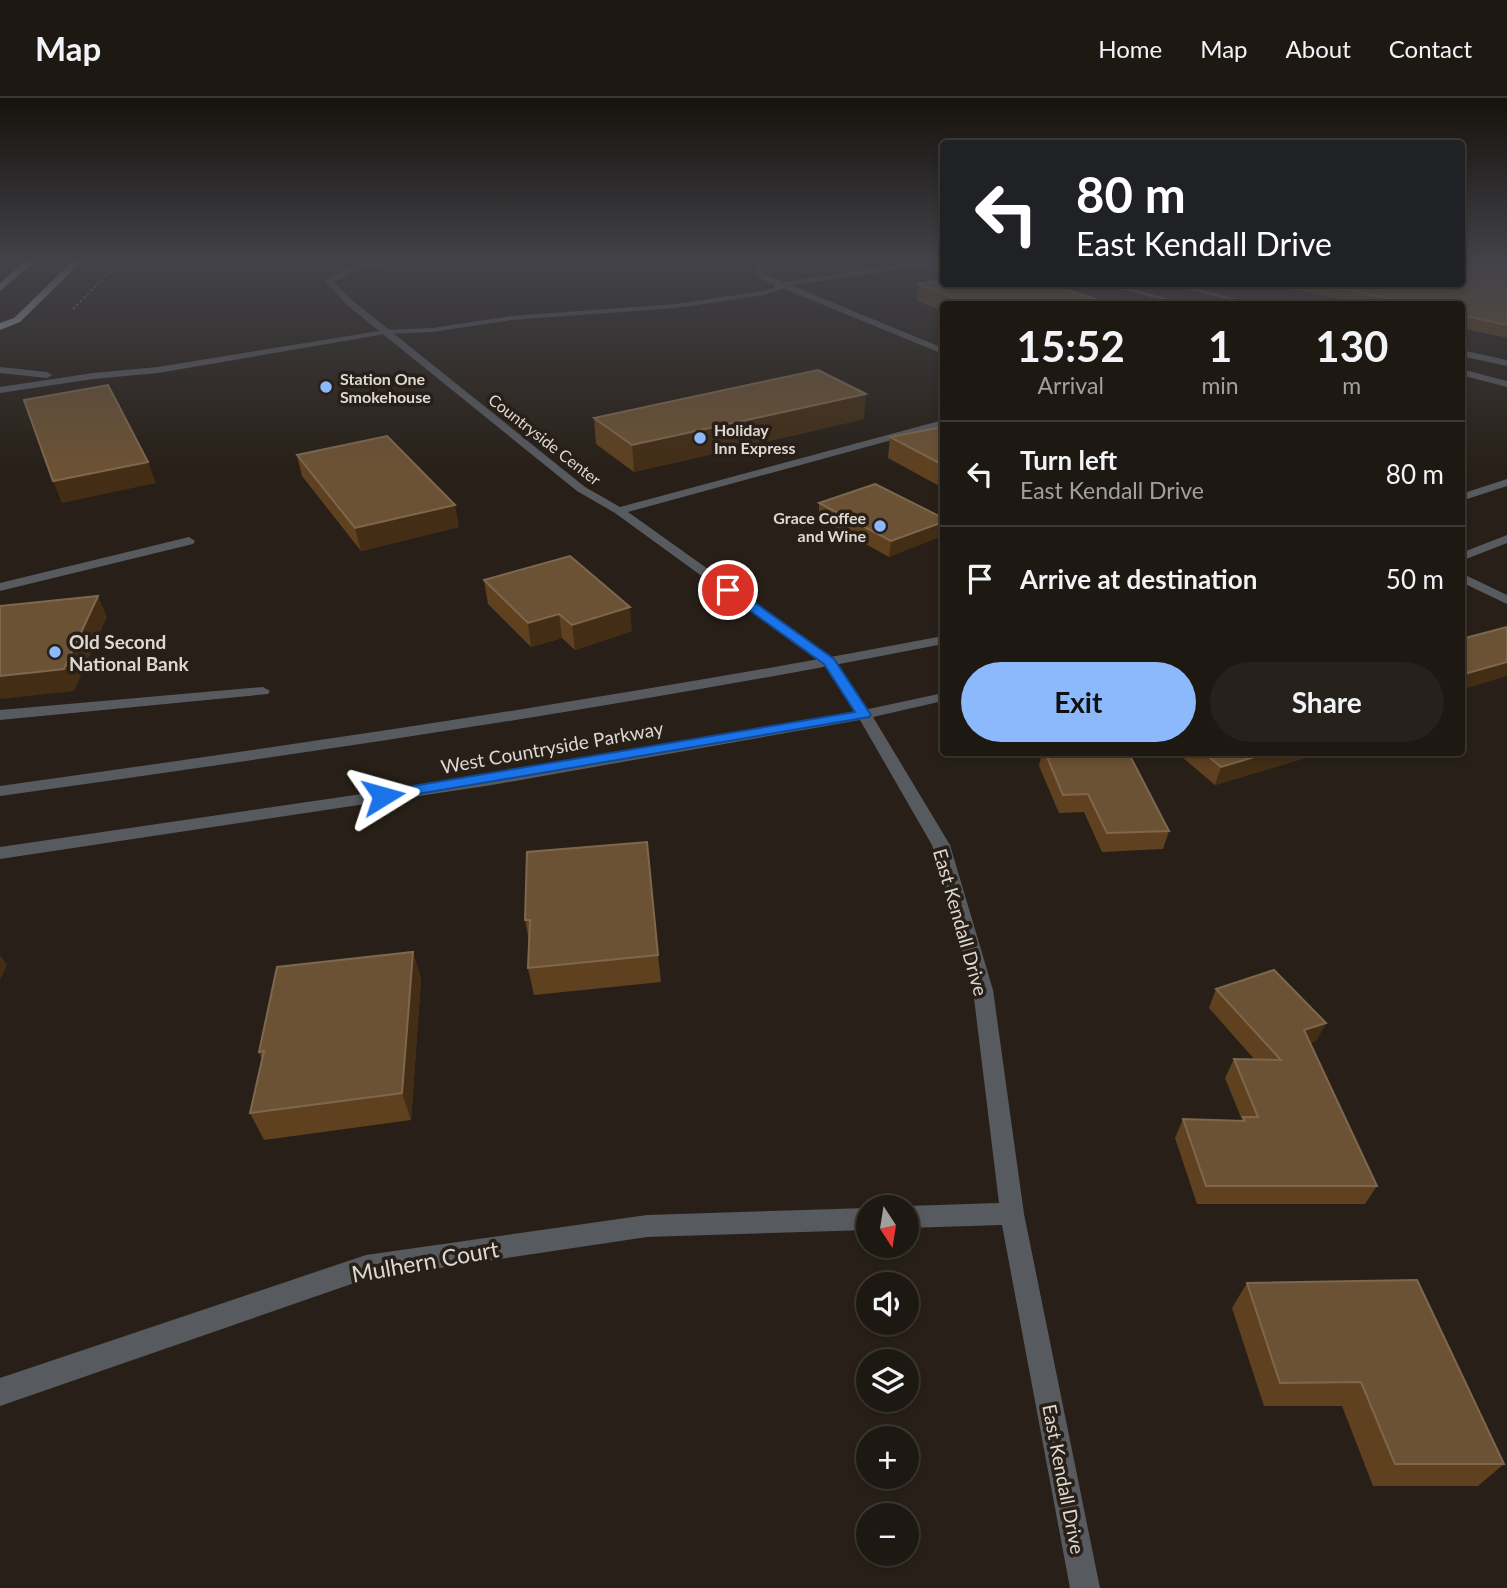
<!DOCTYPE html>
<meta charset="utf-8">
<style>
:root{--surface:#1e1812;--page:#26211b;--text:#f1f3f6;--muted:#a1a09f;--line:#3c3732;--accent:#8bb9fc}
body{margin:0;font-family:Lato,sans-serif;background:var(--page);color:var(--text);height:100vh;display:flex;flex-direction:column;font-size:26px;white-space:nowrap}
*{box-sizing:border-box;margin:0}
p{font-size:23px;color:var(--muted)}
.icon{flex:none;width:38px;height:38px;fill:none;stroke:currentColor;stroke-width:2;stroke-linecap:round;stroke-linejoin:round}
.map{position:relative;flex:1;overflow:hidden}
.details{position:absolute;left:940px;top:203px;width:525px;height:455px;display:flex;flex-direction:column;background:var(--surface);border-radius:7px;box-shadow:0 4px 10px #0003,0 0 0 2px var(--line)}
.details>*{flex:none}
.hud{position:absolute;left:940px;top:42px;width:525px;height:147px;border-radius:7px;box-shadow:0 4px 10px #0003,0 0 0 2px var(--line);background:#202124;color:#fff;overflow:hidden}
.needle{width:46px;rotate:168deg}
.controls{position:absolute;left:856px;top:1097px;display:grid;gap:14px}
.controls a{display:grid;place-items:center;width:63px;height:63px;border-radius:50%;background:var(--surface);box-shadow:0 4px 10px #0003,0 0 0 2px var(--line);font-size:35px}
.pin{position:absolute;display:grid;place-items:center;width:60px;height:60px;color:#fff;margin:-30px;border:4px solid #fff;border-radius:50%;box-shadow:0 2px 7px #0007}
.me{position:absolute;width:77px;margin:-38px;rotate:82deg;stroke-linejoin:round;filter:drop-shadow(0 0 5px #0008)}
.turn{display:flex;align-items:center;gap:24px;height:147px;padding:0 21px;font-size:32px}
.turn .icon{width:91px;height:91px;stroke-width:2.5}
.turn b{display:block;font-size:49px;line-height:60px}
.eta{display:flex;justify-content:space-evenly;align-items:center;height:119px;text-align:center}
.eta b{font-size:42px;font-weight:700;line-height:49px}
.action{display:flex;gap:14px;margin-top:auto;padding:14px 21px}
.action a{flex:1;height:80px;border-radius:42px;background:var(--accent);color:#111;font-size:28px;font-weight:700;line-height:80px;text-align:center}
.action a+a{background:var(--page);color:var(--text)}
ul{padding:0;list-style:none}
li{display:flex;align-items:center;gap:21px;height:105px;padding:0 21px;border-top:2px solid var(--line)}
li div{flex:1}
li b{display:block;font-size:26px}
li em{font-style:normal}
header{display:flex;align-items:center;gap:42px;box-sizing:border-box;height:98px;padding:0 35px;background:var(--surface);border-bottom:2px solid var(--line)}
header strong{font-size:33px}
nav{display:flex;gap:38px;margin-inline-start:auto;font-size:24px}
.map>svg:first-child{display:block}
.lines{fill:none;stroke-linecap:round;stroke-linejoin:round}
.path{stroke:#7f7871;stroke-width:2;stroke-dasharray:2.5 2.5;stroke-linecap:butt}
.lane{fill:#575a5f;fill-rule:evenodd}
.street{fill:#575a5f;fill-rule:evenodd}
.highway{fill:#a1a9b5;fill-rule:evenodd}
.wall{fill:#5f4120}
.shaded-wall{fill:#432d15}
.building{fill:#6c5234;stroke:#7e674d;stroke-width:2}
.route{fill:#1a73e8;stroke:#114b97;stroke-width:2}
.poi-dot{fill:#8bb9fc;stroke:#282018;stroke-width:2.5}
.labels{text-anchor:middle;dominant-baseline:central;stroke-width:7;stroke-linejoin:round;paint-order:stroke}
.far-poi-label{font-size:16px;font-weight:bold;fill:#ded8d3;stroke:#282018;text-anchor:start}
.far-street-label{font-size:16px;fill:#ded8d3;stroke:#282018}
.poi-label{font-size:19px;font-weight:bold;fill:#ded8d3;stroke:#282018;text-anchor:start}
.street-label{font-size:19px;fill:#ded8d3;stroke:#282018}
.near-street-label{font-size:23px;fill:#ded8d3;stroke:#282018}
</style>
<header>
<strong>Map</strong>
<nav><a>Home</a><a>Map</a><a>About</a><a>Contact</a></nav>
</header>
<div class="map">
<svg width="1507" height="1490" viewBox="0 0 1507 1490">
<rect width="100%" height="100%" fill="#282018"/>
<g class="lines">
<path class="path" d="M 73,211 L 122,162"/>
<g class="lane">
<path d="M 394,162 L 415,162 L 357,172 L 334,184 L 353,203 L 585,389 L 620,409 L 943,322 L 943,328 L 628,414 L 834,561 L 872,617 L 869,620 L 859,620 L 824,567 L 615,415 L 577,393 L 347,207 L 325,183 L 352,168 Z"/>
<path d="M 749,162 L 756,162 L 766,177 L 943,250 L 943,256 L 760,181 Z"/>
<path d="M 189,439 L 195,443 L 193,446 L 0,493 L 0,485 Z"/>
<path d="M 263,589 L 270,593 L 268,596 L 0,622 L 0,612 Z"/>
</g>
<g class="street">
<path d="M 932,162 L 943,162 L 943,165 L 792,187 L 764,197 L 676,210 L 511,222 L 432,234 L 385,236 L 158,275 L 93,281 L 0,295 L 0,289 L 93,275 L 158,269 L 385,232 L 432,230 L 511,218 L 676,206 L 763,193 L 775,189 L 773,187 L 777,185 Z"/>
<path d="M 1104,186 L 1115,186 L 1187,206 L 1176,206 Z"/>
<path d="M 1167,186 L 1178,186 L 1258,206 L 1246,206 Z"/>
<path d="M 1461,252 L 1507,262 L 1507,268 L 1461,258 Z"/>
<path d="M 0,269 L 47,274 L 52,277 L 47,280 L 0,275 Z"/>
<path d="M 1461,271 L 1507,283 L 1507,289 L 1461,277 Z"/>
<path d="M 1507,381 L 1507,388 L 1461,403 L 1461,396 Z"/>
<path d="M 1507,437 L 1507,445 L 1461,463 L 1461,455 Z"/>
<path d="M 1461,475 L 1507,497 L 1507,506 L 1461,484 Z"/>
<path d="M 943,538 L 943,546 C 631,608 315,654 0,698 L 0,688 C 315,644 630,598 943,538 Z"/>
<path d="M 943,595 L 943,603 L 873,619 L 950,747 L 993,892 L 1024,1116 L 1100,1490 L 1070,1490 L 1002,1127 L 906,1130 L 906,1110 L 902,1110 L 906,1108 L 999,1105 L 973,892 L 932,747 L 860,622 L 492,687 L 0,761 L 0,749 L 492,677 L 864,612 Z"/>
<path d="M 868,1110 L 868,1132 L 647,1139 L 366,1181 L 0,1308 L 0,1280 L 366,1157 L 647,1117 Z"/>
</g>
<g class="highway">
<path d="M 27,162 L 37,162 L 0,193 L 0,185 Z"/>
<path d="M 74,162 L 83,162 L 20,224 L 0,232 L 0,225 L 14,220 Z"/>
</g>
</g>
<g class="wall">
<path d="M 1507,162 L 1507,240 L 1461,230 L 1461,206 L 1361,206 L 1269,186 L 1461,186 L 1463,167 L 1465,173 Z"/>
<path d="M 918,186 L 1112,206 L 943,206 L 943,213 L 917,203 Z"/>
<path d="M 594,320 L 864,321 L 634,374 L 596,346 Z"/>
<path d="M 943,329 L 943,390 L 888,360 L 890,339 Z"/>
<path d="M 297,357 L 459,429 L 361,453 L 302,378 Z"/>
<path d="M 819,405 L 943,420 L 889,459 L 819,420 Z"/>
<path d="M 484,482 L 632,533 L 575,552 L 562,540 L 531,549 L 488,506 Z"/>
<path d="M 1042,654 L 1128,654 L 1169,733 L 1163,751 L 1102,754 L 1084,714 L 1059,715 L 1039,668 Z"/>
<path d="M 1176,654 L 1307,654 L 1305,660 L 1215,687 Z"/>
<path d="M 527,754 L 658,857 L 661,884 L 534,897 L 528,870 L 529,843 L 525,822 Z"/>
<path d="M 413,854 L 421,881 L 411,1022 L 264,1042 L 250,1015 L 262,961 L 259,954 Z"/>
<path d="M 1216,891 L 1326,925 L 1316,943 L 1310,945 L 1377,1088 L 1365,1106 L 1197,1106 L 1175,1040 L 1183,1021 L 1241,1023 L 1242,1022 L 1225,980 L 1234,961 L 1255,962 L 1209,910 Z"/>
<path d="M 1247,1185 L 1504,1366 L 1478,1388 L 1373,1388 L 1342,1308 L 1264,1308 L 1232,1210 Z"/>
</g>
<g class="shaded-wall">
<path d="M 866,296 L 864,321 L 634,374 L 632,347 Z"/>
<path d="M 148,364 L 156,385 L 62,405 L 53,383 Z"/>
<path d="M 455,407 L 459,429 L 361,453 L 355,430 Z"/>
<path d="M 943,424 L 943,438 L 889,459 L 891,443 Z"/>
<path d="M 98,498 L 107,519 L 74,593 L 0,601 L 0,578 Z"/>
<path d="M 630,509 L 632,533 L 575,552 L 572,527 Z"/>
<path d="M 559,516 L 562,540 L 531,549 L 528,525 Z"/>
<path d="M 1507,564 L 1507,578 L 1461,592 L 1461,577 Z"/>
<path d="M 1271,654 L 1307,654 L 1305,660 L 1215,687 L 1221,669 Z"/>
<path d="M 413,854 L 421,881 L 411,1022 L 402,995 Z"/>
<path d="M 0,857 L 7,867 L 0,882 Z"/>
<path d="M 1326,925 L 1316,943 L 1295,951 L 1304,932 Z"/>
</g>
<g class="building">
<path d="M 1461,162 L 1463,162 L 1462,163 L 1465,173 L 1475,162 L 1507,162 L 1507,227 L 1461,217 L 1461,206 L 1415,206 L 1320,186 L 1461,186 Z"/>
<path d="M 943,182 L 943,186 L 1049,186 L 1112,206 L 970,206 L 918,186 Z"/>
<path d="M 818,272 L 866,296 L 632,347 L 594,320 Z"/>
<path d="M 108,287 L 148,364 L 53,383 L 24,302 Z"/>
<path d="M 943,329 L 943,367 L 890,339 Z"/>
<path d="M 387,338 L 455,407 L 355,430 L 297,357 Z"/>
<path d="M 875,386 L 943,420 L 943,424 L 891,443 L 819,405 Z"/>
<path d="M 570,458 L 630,509 L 572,527 L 559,516 L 528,525 L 484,482 Z"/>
<path d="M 98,498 L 64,571 L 0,578 L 0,508 Z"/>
<path d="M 1507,529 L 1507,564 L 1461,577 L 1461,541 Z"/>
<path d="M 1045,654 L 1128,654 L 1169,733 L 1107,735 L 1088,696 L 1063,697 Z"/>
<path d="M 1203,654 L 1271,654 L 1221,669 Z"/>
<path d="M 647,744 L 658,857 L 528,870 L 530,822 L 525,822 L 527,754 Z"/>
<path d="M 413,854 L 402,995 L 250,1015 L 264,953 L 259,954 L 277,869 Z"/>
<path d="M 1274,872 L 1326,925 L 1304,932 L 1377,1088 L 1206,1088 L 1183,1021 L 1245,1023 L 1243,1019 L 1258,1019 L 1234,961 L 1281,962 L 1216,891 Z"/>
<path d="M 1417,1182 L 1504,1366 L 1395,1366 L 1361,1284 L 1280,1285 L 1247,1185 Z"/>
</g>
<linearGradient id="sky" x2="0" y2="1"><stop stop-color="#16120d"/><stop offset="0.44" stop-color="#424248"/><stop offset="1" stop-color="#424248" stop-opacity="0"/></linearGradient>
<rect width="1507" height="371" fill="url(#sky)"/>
<path class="route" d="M 724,489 L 733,489 L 834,561 L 871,617 L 869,619 L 383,702 L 376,698 L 383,693 L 855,614 L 824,566 L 724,494 Z"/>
<g class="poi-dot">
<circle cx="326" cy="289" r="7"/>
<circle cx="700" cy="340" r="7"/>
<circle cx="880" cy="428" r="7"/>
<circle cx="55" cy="554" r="7"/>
</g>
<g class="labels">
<g class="far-poi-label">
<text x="340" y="280">Station One<tspan x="340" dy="18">Smokehouse</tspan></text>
<text x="714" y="331">Holiday<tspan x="714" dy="18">Inn Express</tspan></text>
<text x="866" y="419" text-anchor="end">Grace Coffee<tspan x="866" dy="18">and Wine</tspan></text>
</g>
<g class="far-street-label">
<text transform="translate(545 341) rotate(38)">Countryside Center</text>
</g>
<g class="poi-label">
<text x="69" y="543">Old Second<tspan x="69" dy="22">National Bank</tspan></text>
</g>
<g class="street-label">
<text transform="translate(552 649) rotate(-10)">West Countryside Parkway</text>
<text transform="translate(961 824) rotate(74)">East Kendall Drive</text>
<text transform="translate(1064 1381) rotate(79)">East Kendall Drive</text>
</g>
<g class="near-street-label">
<text transform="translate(425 1163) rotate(-10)">Mulhern Court</text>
</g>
</g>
</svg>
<div class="controls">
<a><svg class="needle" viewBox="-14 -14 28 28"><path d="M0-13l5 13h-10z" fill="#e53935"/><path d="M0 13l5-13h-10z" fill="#a1a09f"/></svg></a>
<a><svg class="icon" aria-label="sound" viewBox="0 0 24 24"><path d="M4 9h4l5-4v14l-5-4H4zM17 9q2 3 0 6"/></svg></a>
<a><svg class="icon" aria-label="layers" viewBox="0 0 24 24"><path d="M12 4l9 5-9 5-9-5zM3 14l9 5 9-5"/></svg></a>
<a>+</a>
<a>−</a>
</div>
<div class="pin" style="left:728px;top:492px;background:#d93025"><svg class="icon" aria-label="arrive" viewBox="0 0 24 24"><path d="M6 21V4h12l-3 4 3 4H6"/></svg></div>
<svg class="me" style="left:383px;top:698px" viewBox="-20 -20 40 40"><path d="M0-17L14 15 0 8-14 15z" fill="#1a73e8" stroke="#fff" stroke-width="4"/></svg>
<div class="hud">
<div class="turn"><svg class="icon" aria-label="left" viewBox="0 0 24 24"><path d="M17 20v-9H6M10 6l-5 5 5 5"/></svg><div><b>80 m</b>East Kendall Drive</div></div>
</div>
<section class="details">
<div class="eta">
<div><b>15:52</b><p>Arrival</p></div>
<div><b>1</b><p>min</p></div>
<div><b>130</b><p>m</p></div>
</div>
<ul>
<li><svg class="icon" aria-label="left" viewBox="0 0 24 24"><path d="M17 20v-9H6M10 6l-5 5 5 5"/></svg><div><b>Turn left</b><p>East Kendall Drive</p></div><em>80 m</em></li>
<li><svg class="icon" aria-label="arrive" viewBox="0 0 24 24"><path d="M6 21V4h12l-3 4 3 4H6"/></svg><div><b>Arrive at destination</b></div><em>50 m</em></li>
</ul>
<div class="action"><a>Exit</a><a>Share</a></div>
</section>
</div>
